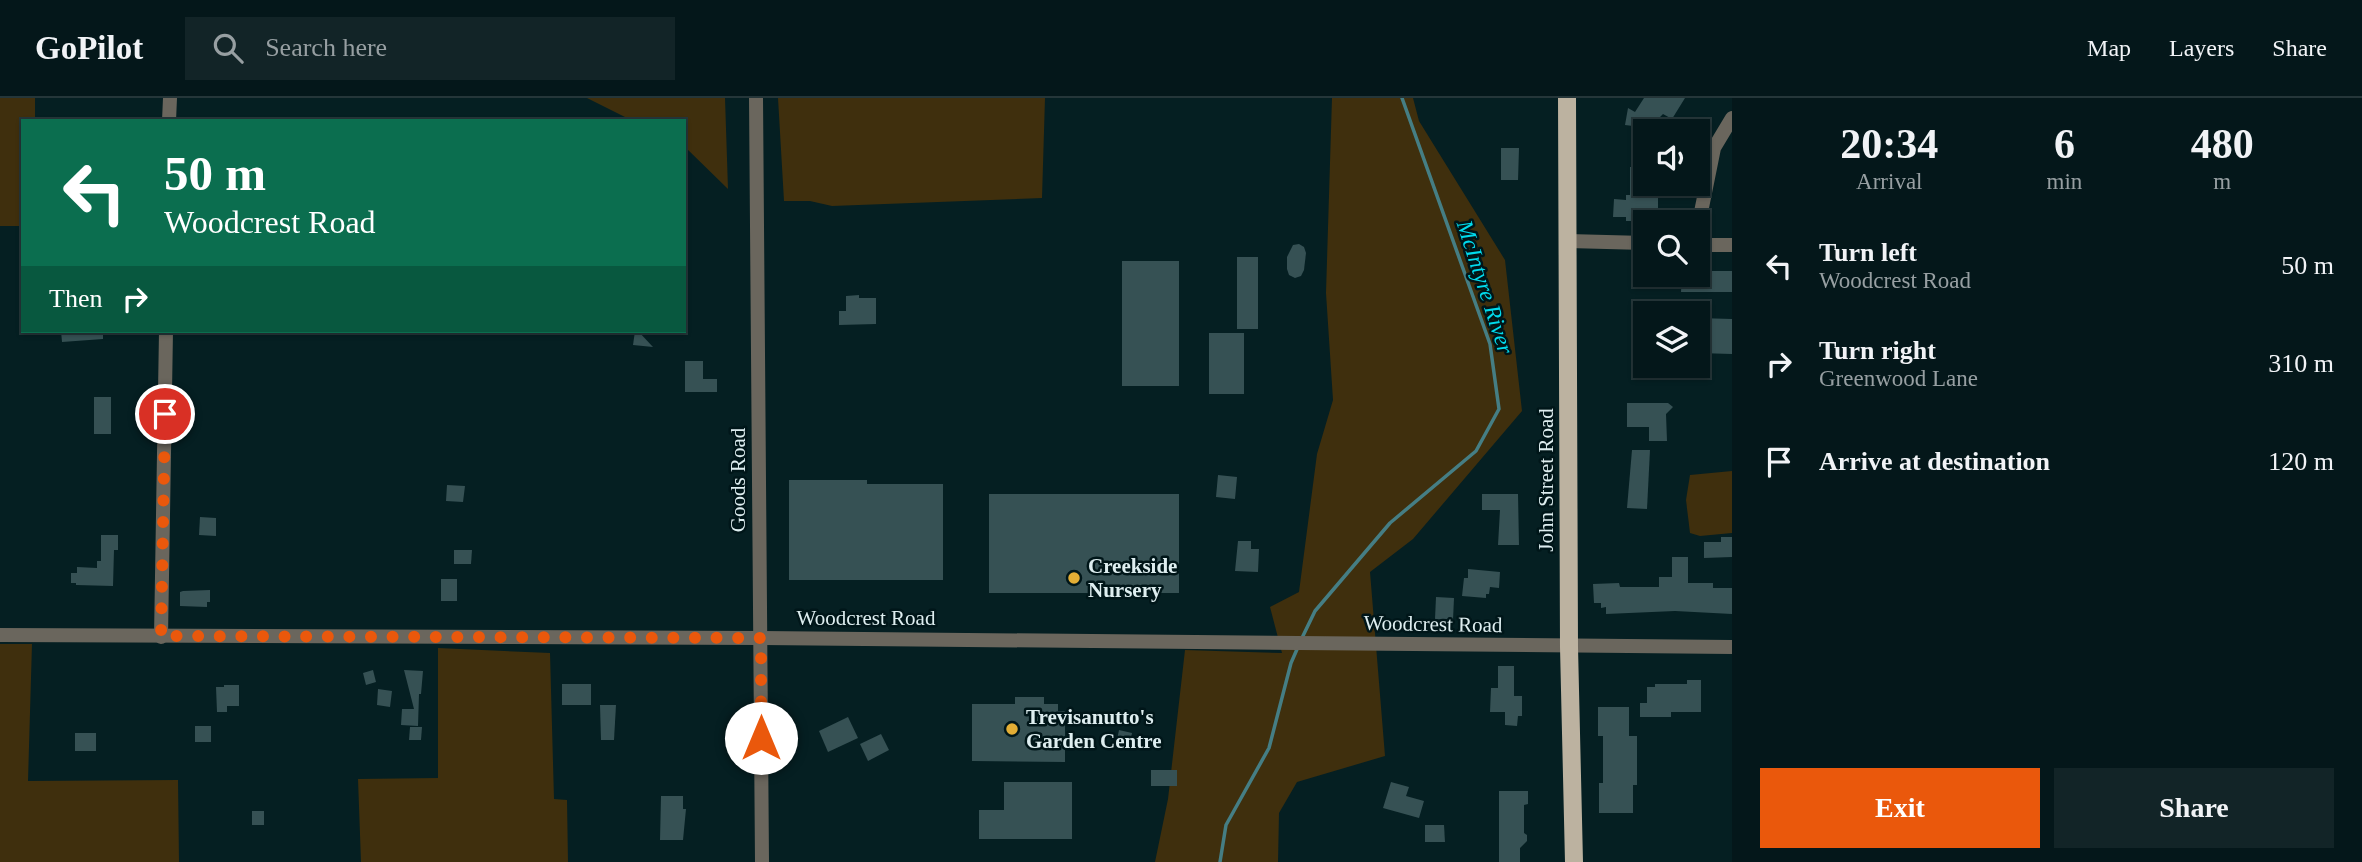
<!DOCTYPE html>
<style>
:root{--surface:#04171a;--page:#122427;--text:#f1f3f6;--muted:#979fa2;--line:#253639;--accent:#ea580c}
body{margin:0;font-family:Georgia,serif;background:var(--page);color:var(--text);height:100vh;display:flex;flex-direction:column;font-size:26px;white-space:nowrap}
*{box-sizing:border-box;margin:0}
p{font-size:23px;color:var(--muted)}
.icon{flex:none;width:38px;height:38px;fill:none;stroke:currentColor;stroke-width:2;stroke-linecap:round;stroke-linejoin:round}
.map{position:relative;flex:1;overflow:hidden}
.sheet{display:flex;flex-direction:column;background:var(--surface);width:630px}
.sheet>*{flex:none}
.guide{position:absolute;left:21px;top:21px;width:665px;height:214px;border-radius:0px;box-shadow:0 2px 5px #0004,0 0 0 2px var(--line);background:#0b6e4f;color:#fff;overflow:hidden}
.fabs{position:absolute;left:1633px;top:21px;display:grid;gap:14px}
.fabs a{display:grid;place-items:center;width:77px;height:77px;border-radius:0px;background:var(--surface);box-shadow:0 2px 5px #0004,0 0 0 2px var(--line);font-size:35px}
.pin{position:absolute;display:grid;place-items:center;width:60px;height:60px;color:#fff;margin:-30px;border:4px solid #fff;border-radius:50%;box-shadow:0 2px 7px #0007}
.me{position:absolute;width:77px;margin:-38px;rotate:0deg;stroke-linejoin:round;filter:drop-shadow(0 0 5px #0008)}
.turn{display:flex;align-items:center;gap:24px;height:147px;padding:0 28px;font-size:32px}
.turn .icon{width:91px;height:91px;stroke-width:2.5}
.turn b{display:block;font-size:49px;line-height:60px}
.then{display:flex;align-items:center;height:66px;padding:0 28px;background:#0003;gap:14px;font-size:26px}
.eta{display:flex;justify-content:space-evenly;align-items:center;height:119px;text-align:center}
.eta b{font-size:42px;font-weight:800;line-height:49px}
.action{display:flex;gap:14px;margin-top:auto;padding:14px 28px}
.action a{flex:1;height:80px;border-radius:0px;background:var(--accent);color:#fff;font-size:28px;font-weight:800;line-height:80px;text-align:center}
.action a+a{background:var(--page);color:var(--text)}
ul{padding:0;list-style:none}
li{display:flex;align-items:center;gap:21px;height:98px;padding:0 28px}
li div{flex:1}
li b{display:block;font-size:26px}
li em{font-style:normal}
header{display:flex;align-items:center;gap:42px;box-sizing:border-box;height:98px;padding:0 35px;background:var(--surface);border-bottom:2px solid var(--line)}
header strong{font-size:33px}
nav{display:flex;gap:38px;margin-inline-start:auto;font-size:24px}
.search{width:490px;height:63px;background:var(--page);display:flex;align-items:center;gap:18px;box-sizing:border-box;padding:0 24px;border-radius:0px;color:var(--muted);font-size:26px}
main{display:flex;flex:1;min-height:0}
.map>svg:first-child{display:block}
.green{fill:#3f2f0d}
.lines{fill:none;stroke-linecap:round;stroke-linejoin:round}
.stream{stroke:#457e84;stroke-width:3.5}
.building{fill:#365154}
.minor{stroke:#6a665d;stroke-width:14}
.major{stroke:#bcb2a0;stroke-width:18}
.route{stroke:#ea580c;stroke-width:12;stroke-dasharray:0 21.6}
.poi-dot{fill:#e3ae35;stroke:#001619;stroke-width:2.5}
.labels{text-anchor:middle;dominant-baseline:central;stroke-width:5;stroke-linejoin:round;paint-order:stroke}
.street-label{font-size:21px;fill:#deeef0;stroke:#001619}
.poi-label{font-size:21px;font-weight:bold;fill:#deeef0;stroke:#001619;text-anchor:start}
.water-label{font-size:23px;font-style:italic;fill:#00dbed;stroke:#001619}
</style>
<header>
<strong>GoPilot</strong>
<div class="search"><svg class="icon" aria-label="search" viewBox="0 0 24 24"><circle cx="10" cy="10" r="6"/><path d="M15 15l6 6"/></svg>Search here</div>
<nav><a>Map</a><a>Layers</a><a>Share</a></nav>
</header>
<main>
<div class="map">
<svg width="1732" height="764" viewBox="0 0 1732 764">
<rect width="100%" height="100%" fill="#051f22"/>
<g class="green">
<path d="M 0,0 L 35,0 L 35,23 L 23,23 L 23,128 L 0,128 Z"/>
<path d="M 587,0 L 725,0 L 728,91 L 684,48 L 684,23 L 633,23 Z"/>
<path d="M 778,0 L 1045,0 L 1042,100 L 832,108 L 810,103 L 784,103 Z"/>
<path d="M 1332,0 L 1413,0 L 1419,23 L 1505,162 L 1522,313 L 1413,441 L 1370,474 L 1385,658 L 1297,684 L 1279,715 L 1278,764 L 1155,764 L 1168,701 L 1185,552 L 1282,555 L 1270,509 L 1299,494 L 1317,356 L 1333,302 L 1326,195 Z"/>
<path d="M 1732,373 L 1732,435 L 1700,438 L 1690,435 L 1686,402 L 1690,377 Z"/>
<path d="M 0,546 L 32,546 L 28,683 L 178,682 L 179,764 L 0,764 Z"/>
<path d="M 438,550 L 550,555 L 554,701 L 567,702 L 568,764 L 361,764 L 358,681 L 438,680 Z"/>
</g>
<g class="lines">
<g class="stream">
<path d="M 1301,542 L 1315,513 L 1390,425 L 1476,353 L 1499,311 L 1490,246 L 1402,0"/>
<path d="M 1220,764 L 1226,727 L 1269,650 L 1291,565 L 1298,549"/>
</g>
</g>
<g class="building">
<path d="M 1644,0 L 1685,0 L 1672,21 L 1663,16 L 1654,25 L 1645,19 L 1645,86 L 1658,86 L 1658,123 L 1626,123 L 1626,119 L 1613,119 L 1614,101 L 1626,102 L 1626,97 L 1630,97 L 1630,69 L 1632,69 L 1634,48 L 1631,48 L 1633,28 L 1625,27 L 1628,10 L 1635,14 Z"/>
<path d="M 1501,50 L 1519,50 L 1518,82 L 1501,82 Z"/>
<path d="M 1299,146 L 1304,149 L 1306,155 L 1304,172 L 1301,178 L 1295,180 L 1289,177 L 1287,171 L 1287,159 L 1293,147 Z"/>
<rect x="1237" y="159" width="21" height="72"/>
<rect x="1122" y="163" width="57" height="125"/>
<path d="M 1698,173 L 1732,173 L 1732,194 L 1681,194 L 1682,177 L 1698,177 Z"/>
<path d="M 859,197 L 859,200 L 876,200 L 876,226 L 839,227 L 839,213 L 846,213 L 846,198 Z"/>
<path d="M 1698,220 L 1732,221 L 1732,256 L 1698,255 Z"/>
<path d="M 61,233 L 103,233 L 103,241 L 62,244 Z"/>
<path d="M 635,233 L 638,233 L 653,249 L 633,247 Z"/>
<rect x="1209" y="235" width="35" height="61"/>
<path d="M 685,263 L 703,263 L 703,281 L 717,281 L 717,294 L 685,294 Z"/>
<rect x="94" y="299" width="17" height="37"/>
<path d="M 1627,305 L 1668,305 L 1673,309 L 1666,316 L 1667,343 L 1649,343 L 1649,329 L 1627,329 Z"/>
<path d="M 1632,352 L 1650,352 L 1647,411 L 1627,410 Z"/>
<path d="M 1218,377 L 1237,379 L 1235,401 L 1216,399 Z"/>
<path d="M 789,382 L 867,382 L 867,386 L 943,386 L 943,482 L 789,482 Z"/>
<path d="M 447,387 L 465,388 L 463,404 L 446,403 Z"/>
<rect x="989" y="396" width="190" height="99"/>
<path d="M 1482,396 L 1518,396 L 1519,447 L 1498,447 L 1500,412 L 1482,412 Z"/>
<path d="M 200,419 L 216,420 L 216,438 L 199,437 Z"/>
<path d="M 101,437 L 118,437 L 118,452 L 114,452 L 113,488 L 76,487 L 76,485 L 71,485 L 71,475 L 77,475 L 77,469 L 97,470 L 97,463 L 101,463 Z"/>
<path d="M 1721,439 L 1732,439 L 1732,459 L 1704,460 L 1704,444 L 1721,444 Z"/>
<path d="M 1238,443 L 1251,443 L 1251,451 L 1259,451 L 1258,474 L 1235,473 Z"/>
<path d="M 454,452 L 472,452 L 471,466 L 454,466 Z"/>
<path d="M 1672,459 L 1688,459 L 1688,485 L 1713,485 L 1713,490 L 1732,490 L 1732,516 L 1675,513 L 1606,516 L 1606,509 L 1601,510 L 1601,505 L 1594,505 L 1593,486 L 1619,485 L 1620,489 L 1659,489 L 1659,479 L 1672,479 Z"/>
<path d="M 1468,471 L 1500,474 L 1499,490 L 1490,489 L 1489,496 L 1486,496 L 1486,500 L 1462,498 L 1464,480 L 1468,480 Z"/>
<rect x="441" y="481" width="16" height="22"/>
<path d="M 210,492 L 210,504 L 207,504 L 207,509 L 180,508 L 180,494 L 183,493 Z"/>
<path d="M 1436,499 L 1454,500 L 1453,522 L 1435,521 Z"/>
<path d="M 1498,568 L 1514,568 L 1514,598 L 1522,598 L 1522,618 L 1518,618 L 1517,628 L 1505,627 L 1505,614 L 1490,614 L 1491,590 L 1498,590 Z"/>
<path d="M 373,572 L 376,584 L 366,587 L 363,575 Z"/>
<path d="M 404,572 L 423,573 L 421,596 L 419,596 L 418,628 L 401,627 L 402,611 L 414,611 Z"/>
<path d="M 1687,582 L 1701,582 L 1701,614 L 1671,614 L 1671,619 L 1640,619 L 1640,605 L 1647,605 L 1647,589 L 1655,589 L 1655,586 L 1687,586 Z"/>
<rect x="562" y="586" width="29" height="21"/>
<path d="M 224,587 L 239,587 L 239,608 L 227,608 L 227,614 L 217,614 L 216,589 L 224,589 Z"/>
<path d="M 378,591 L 392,593 L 390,609 L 377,607 Z"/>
<path d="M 1015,599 L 1044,599 L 1044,606 L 1058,606 L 1058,613 L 1065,613 L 1065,664 L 972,663 L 972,606 L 1015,606 Z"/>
<path d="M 600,607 L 616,607 L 614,642 L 601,642 Z"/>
<path d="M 1598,609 L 1629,609 L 1629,638 L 1637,638 L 1637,687 L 1633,687 L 1633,715 L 1599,715 L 1599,685 L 1603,685 L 1603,638 L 1598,638 Z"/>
<path d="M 848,619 L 858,640 L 828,654 L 819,633 Z"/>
<rect x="195" y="628" width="16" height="16"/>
<path d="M 410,629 L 422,629 L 421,642 L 409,642 Z"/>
<path d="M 1119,632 L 1132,635 L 1129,650 L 1116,647 Z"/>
<rect x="75" y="635" width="21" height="18"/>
<path d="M 881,636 L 889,652 L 868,663 L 860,646 Z"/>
<rect x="1151" y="672" width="26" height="16"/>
<path d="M 1004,684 L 1072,684 L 1072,741 L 979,741 L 979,712 L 1004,712 Z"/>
<path d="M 1391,684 L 1409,689 L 1406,698 L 1424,703 L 1419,720 L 1383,710 Z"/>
<path d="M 1499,693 L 1528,693 L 1528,706 L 1524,707 L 1524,735 L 1527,737 L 1527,743 L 1520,750 L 1520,764 L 1499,764 Z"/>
<path d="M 661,698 L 683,698 L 683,711 L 686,711 L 683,742 L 660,742 Z"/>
<rect x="252" y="713" width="12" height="14"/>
<path d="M 1425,727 L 1444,727 L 1445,744 L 1425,744 Z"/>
</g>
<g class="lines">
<g class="minor">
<path d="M 756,0 L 762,764"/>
<path d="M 169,23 L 170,0"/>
<path d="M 1698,129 L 1714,50 L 1732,20"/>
<path d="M 1568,143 L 1645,145"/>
<path d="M 1698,147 L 1732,147"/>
<path d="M 0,537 L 761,540 L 1732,549"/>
<path d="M 161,539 L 166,233"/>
</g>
<path class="major" d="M 1567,0 L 1569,549 L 1574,764"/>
</g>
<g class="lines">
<path class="route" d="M 165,316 L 161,538 L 761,540 L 761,640"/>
</g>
<g class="poi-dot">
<circle cx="1074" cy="480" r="7"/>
<circle cx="1012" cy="631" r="7"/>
</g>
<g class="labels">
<g class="street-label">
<text transform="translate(738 382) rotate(-90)">Goods Road</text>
<text transform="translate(1546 382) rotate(-90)">John Street Road</text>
<text x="866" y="520">Woodcrest Road</text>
<text transform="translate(1433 526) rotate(1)">Woodcrest Road</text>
</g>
<g class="poi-label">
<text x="1088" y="468">Creekside<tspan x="1088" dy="24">Nursery</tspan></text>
<text x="1026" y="619">Trevisanutto's<tspan x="1026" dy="24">Garden Centre</tspan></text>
</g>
<g class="water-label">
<text transform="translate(1485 189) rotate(72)">McIntyre River</text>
</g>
</g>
</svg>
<div class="fabs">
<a><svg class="icon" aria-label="sound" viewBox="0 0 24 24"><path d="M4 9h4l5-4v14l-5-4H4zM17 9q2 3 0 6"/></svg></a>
<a><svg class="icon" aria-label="search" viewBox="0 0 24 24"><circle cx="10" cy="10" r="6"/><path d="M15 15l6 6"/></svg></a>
<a><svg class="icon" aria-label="layers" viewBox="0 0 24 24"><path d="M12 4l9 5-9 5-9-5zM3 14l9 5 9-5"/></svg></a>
</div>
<div class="pin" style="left:165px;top:316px;background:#d93025"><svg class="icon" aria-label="arrive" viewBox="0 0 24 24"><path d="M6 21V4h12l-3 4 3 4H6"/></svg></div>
<svg class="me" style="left:761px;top:640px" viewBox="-20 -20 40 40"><circle r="19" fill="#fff"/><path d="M0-13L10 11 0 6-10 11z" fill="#ea580c"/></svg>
<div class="guide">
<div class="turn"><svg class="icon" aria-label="left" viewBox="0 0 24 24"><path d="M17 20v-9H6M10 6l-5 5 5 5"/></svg><div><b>50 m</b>Woodcrest Road</div></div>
<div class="then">Then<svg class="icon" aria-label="right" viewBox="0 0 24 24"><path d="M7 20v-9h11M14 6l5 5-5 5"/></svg></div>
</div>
</div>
<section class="sheet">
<div class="eta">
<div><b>20:34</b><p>Arrival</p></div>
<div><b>6</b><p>min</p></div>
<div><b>480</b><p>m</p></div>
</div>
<ul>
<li><svg class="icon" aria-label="left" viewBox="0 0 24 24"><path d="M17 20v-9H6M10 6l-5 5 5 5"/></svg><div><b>Turn left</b><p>Woodcrest Road</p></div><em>50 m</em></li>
<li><svg class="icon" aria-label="right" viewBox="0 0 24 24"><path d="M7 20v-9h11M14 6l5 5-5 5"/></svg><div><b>Turn right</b><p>Greenwood Lane</p></div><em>310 m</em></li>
<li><svg class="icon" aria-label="arrive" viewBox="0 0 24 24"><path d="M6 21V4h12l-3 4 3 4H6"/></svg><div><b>Arrive at destination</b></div><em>120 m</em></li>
</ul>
<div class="action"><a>Exit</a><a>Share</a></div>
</section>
</main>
